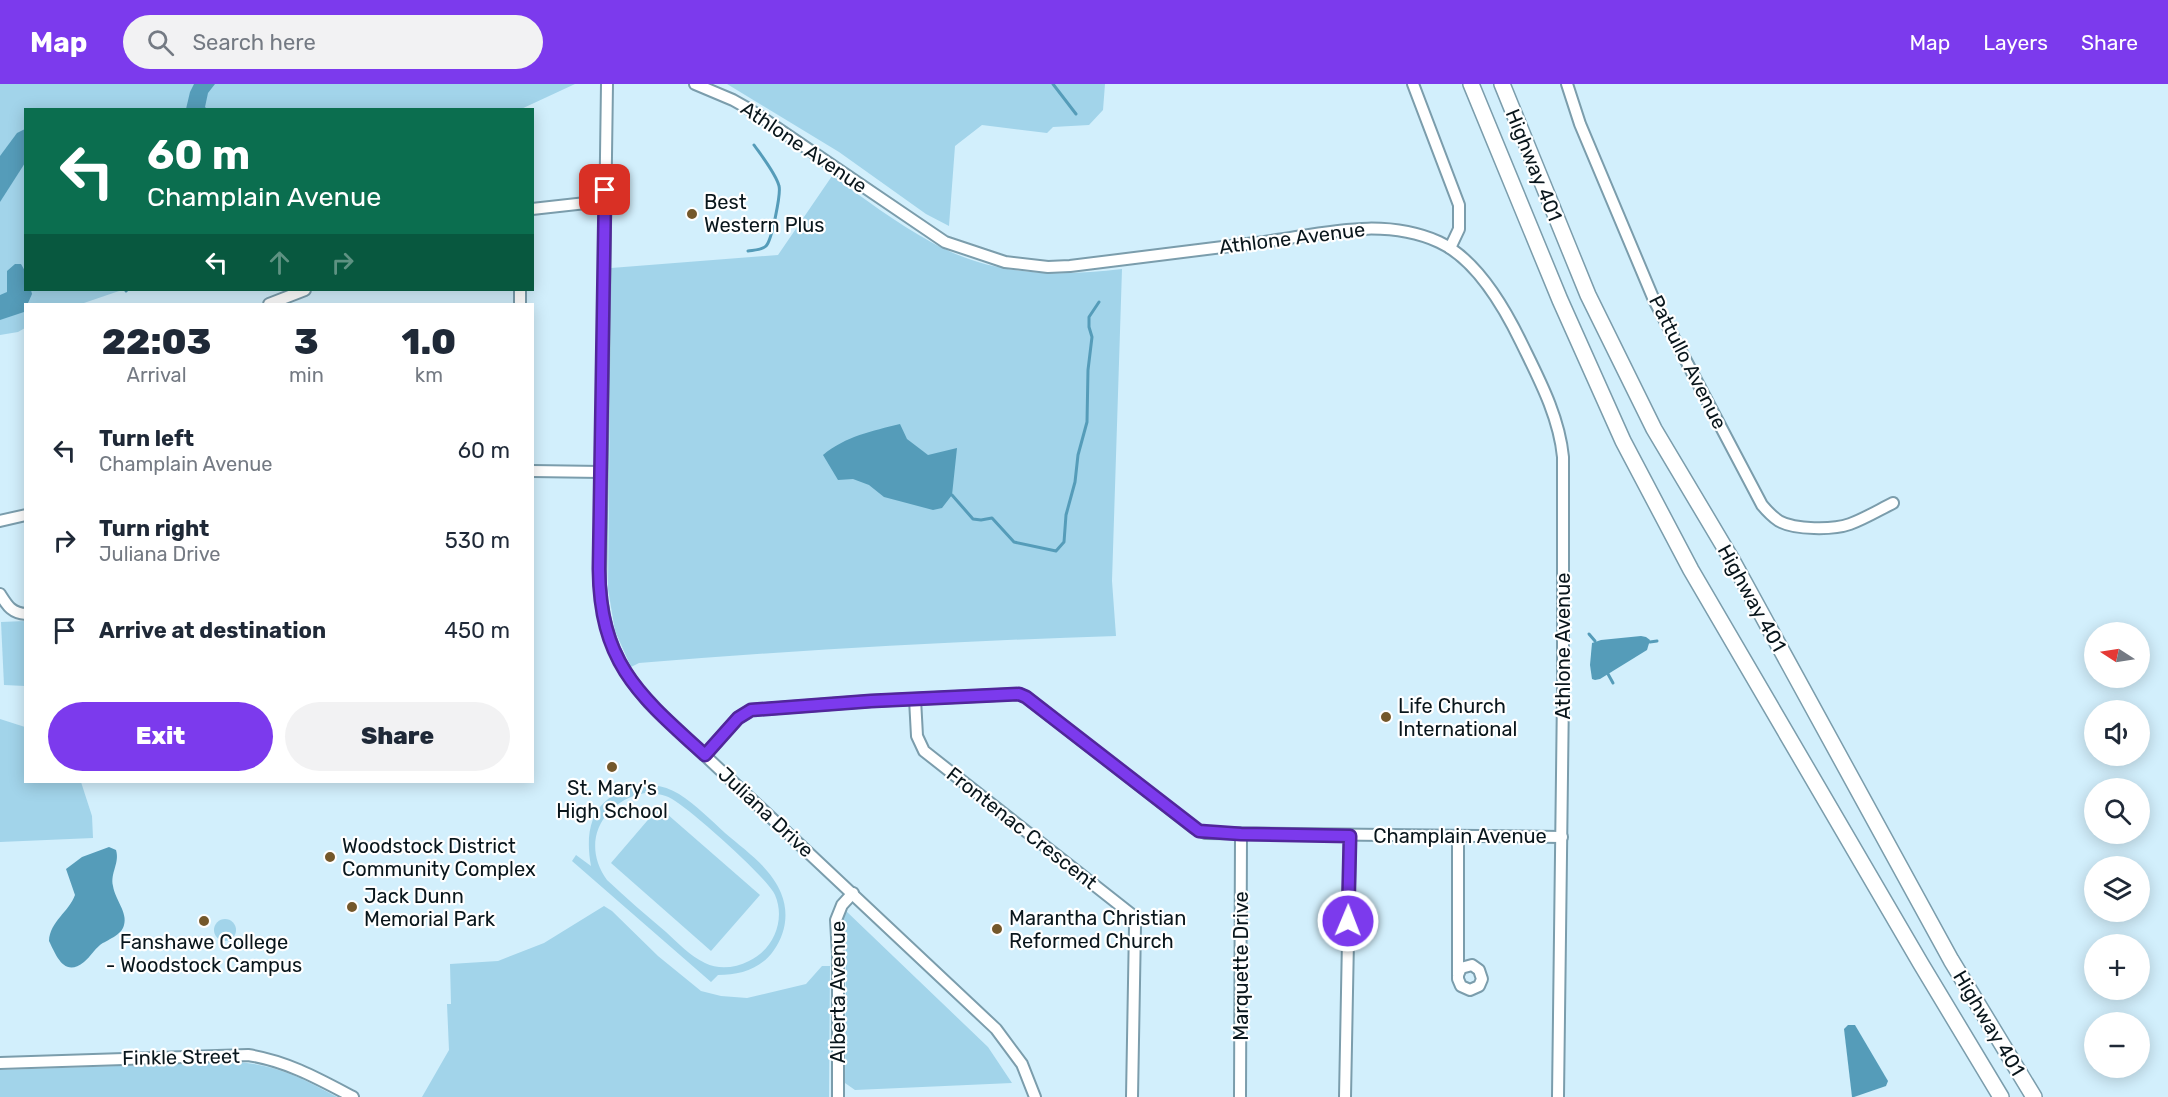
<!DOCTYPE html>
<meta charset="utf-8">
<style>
:root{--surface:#fff;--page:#f2f2f3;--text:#1f2937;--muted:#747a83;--accent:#7c3aed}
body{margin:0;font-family:Rubik,sans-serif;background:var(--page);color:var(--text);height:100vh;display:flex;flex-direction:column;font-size:22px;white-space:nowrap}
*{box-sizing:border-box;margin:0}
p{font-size:20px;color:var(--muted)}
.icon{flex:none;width:33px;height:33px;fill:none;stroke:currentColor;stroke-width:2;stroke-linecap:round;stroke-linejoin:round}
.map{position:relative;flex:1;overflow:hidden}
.sheet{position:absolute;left:24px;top:219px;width:510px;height:480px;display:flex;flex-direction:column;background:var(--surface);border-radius:0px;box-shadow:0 3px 15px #0003}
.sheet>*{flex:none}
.banner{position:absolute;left:24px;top:24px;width:510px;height:183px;border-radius:0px;box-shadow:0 3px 15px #0003;background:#0b6e4f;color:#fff;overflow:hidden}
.needle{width:39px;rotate:282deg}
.fabs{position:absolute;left:2084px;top:538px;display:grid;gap:12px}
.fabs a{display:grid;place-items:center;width:66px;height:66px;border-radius:50%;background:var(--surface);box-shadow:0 3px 15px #0003;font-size:30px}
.pin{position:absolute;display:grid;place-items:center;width:51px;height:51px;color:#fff;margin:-26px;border-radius:12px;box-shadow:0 3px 9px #0006}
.me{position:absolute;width:66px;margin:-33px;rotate:1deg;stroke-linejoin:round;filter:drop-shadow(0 0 4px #0008)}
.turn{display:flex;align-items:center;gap:21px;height:126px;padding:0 24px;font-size:27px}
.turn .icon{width:78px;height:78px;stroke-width:2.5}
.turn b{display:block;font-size:42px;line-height:51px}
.lanes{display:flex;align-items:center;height:57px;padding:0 24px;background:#0003;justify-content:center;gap:30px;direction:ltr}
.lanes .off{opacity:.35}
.eta{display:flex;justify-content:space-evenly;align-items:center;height:102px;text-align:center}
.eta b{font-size:36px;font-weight:800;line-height:42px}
.primary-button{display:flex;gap:12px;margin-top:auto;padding:12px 24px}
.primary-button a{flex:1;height:69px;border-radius:36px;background:var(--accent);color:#fff;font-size:24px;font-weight:800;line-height:69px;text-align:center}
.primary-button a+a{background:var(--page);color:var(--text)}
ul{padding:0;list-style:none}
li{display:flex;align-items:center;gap:18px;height:90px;padding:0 24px}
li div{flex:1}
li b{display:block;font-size:22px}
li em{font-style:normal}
header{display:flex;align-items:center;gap:36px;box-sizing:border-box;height:84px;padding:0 30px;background:var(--accent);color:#fff}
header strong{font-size:28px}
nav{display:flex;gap:33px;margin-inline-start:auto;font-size:21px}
.search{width:420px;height:54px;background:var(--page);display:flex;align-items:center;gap:15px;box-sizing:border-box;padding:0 21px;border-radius:33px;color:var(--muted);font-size:22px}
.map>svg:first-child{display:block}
.green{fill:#a2d4ea;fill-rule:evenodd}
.water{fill:#559cb9}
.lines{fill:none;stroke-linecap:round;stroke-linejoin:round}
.stream{stroke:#559cb9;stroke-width:3}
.minor-casing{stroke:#7b9dac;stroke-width:14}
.highway-casing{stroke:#7b9dac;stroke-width:18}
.minor{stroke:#fff;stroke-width:10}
.highway{stroke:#fff;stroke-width:15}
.route-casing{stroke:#51269a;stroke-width:15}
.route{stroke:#7c3aed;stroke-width:10}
.poi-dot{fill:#74582b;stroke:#fff;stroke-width:2}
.labels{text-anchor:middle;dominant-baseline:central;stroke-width:4.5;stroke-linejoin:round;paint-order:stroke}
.street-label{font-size:20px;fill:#09161c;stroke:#fff}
.poi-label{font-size:20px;fill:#09161c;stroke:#fff;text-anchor:start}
</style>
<header>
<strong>Map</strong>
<div class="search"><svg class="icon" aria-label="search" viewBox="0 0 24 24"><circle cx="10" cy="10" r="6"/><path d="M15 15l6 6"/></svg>Search here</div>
<nav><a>Map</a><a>Layers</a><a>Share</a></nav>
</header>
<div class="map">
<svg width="2168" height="1013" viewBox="0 0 2168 1013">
<rect width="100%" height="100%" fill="#d2effc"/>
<g class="green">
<path d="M 0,0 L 575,0 L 519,26 L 26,26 L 26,206 L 122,206 L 81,220 L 26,220 L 25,244 L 18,248 L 0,251 Z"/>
<path d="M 727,0 L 1105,0 L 1103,26 L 1089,41 L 1053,43 L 1047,49 L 982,41 L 955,62 L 949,142 L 926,130 L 839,68 Z"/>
<path d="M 832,92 C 864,114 896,139 931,158 C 992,192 1054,193 1122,185 L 1112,497 L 1116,552 C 957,557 798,566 639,579 L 631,583 L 615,547 L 608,505 L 611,184 L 778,171 Z"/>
<path d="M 25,537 L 25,602 L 4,601 L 1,538 Z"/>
<path d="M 0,635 L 25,643 L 26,698 L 81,698 L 92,732 L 93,754 L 0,758 Z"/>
<path d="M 653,701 C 662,702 671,705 679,710 C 696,721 710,735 725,749 C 745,766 771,784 781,809 C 789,828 786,849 774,866 C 761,885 740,891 718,891 L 711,898 L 572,777 L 576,771 L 591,782 C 582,733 601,704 653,701 ZM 645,709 C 654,709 664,710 672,715 C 690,725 768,794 775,811 C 786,836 773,866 749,877 C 735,884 719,886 705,879 C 690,872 678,859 666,848 C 646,831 626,814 607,796 C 580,759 602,717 645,709 Z"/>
<path d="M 659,723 L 760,811 L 711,867 L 611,779 Z"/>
<path d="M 604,822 L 612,827 L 658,872 L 701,907 L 721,912 L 747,914 L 806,900 L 822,882 L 830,882 L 829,1013 L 422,1013 L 449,966 L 447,920 L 451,920 L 450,880 L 498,877 L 544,859 Z"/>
<path d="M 846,827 L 988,963 L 1012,999 L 855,1006 L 845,999 L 846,877 L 843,833 Z"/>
<circle cx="225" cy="846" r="11"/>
<path d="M 237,978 C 277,981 302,994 337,1013 L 0,1013 L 0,986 Z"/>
</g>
<g class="water">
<path d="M 194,0 L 215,0 L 208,9 L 205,23 L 207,25 L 186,25 L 190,8 Z"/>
<path d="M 25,45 L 25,79 L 0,118 L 0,72 L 17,49 Z"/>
<path d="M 15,180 L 21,180 L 25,187 L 26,206 L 31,206 L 32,210 L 24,228 L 0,236 L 0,211 L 7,208 L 7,187 Z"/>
<path d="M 900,340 L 907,355 L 928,371 L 957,364 L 952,411 L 942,424 L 933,426 L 884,413 L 869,401 L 853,395 L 838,396 L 823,371 C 846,352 872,347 900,340 Z"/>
<path d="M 1641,552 L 1646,553 L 1650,556 L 1647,566 L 1600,595 L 1595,596 L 1592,595 L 1590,581 L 1592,559 L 1601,556 Z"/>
<path d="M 109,763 L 116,766 C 120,779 110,789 113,802 C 115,815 128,829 124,841 C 122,851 107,856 100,861 C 94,866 90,873 84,878 C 64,894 56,871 49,857 C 50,837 69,828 75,811 L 66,785 L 82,773 Z"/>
<path d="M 1848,941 L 1855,941 L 1888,997 L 1886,1002 L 1854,1013 L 1852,1013 L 1844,945 Z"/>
</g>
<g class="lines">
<g class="stream">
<path d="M 1053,0 L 1076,30"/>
<path d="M 748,167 C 754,166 762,166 766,162 C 772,156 781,109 779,102 C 776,90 761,71 754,61"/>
<path d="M 126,207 L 127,206"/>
<path d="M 952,411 L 973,435 L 981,436 L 992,434 L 1014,458 L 1056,467 L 1064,458 L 1066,431 L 1075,398 L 1078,371 L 1087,338 L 1088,286 L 1092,253 L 1089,243 L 1089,233 L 1099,218"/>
<path d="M 1589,550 L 1595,557"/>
<path d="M 1650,558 L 1657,557"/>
<path d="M 1608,590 L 1613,599"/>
</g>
<defs>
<g id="minor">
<path d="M 607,0 L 600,501 C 603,550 617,582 649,619 L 996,945 L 1022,980 L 1035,1013"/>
<path d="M 695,0 L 733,16 L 749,25 L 945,158 L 1005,178 L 1048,183 L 1070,182 C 1132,174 1193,167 1255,159 C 1316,152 1379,131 1439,158 C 1476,175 1504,223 1521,258 C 1539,295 1559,332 1563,373 L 1563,610 L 1558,1013"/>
<path d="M 1413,0 L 1459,121 L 1459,145 L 1450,164"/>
<path d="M 1567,0 L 1580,40 L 1654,216 L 1762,421 C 1767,427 1773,433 1779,437 C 1795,446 1833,446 1850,440 C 1864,435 1879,426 1893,419"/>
<path d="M 532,125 L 604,117"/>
<path d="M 269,220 L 305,206"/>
<path d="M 520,220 L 520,206"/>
<path d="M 532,387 L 601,388"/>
<path d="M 0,437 L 26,431"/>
<path d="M 0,510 C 7,521 11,529 26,530"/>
<path d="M 915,615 L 917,652 L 924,667 L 1131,830 L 1135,842 L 1132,1013"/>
<path d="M 705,671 L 738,634 L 751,626 L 871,617 L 1019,610 L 1026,613 L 1194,744 L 1205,749 L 1562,753"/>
<path d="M 1458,891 L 1461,884 L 1472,881 L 1479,886 L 1482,895 L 1479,902 L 1470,906 L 1461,902 L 1458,895 L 1458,752"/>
<path d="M 0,979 L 248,971 C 287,977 319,995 353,1013"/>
<path d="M 838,1013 L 838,870 L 836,836 L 842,821 L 853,809"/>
<path d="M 1240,1013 L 1241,750"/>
<path d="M 1345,1013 L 1350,751"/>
</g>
<g id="highway">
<path d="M 1471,0 L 1560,216 L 1623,357 L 1691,486 L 1921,880 L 2001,1013"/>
<path d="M 1502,0 L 1588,211 L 1654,345 L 1732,476 L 1951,876 L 2034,1013"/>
</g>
</defs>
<use href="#minor" class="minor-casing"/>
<use href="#highway" class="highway-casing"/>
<use href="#minor" class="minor"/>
<use href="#highway" class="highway"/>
</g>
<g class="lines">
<defs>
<path id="route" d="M 605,106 L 599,485 C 600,580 639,611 705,671 L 738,634 L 751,626 L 871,617 L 1019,610 L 1026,613 L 1199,747 L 1241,750 L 1350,752 L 1348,837"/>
</defs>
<use href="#route" class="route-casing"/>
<use href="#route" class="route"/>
</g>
<g class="poi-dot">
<circle cx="692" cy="130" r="6"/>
<circle cx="1386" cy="633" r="6"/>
<circle cx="612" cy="683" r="6"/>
<circle cx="330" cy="773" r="6"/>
<circle cx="352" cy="823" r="6"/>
<circle cx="204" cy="837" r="6"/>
<circle cx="997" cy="845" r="6"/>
</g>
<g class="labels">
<g class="street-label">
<text transform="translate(804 63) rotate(34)">Athlone Avenue</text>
<text transform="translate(1534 81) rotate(68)">Highway 401</text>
<text transform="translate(1292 154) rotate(-7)">Athlone Avenue</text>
<text transform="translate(1688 278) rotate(63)">Pattullo Avenue</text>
<text transform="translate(1752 514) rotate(61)">Highway 401</text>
<text transform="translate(1563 562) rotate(-90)">Athlone Avenue</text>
<text transform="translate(766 728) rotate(43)">Juliana Drive</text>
<text transform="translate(1022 744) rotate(38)">Frontenac Crescent</text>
<text x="1460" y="752">Champlain Avenue</text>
<text transform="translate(1241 882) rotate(-90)">Marquette Drive</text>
<text transform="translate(838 908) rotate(-90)">Alberta Avenue</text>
<text transform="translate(1989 939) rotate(59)">Highway 401</text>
<text transform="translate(181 973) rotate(-1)">Finkle Street</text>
</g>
<g class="poi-label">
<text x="704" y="118">Best<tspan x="704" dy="23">Western Plus</tspan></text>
<text x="1398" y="622">Life Church<tspan x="1398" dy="23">International</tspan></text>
<text x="612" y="704" text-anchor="middle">St. Mary's<tspan x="612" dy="23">High School</tspan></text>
<text x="342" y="762">Woodstock District<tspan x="342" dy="23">Community Complex</tspan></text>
<text x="364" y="812">Jack Dunn<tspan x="364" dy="23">Memorial Park</tspan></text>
<text x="1009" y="834">Marantha Christian<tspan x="1009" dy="23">Reformed Church</tspan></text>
<text x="204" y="858" text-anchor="middle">Fanshawe College<tspan x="204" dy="23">- Woodstock Campus</tspan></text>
</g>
</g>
</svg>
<div class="fabs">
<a><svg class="needle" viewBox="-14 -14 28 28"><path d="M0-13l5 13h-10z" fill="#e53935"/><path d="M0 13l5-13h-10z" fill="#747a83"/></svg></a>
<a><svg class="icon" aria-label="sound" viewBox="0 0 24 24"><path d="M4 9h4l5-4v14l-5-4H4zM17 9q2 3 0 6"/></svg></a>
<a><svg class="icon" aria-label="search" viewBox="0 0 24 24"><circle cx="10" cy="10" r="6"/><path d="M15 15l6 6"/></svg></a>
<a><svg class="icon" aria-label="layers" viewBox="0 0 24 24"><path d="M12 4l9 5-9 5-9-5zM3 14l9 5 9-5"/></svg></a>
<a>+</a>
<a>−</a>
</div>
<div class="pin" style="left:605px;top:106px;background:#d93025"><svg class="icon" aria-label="arrive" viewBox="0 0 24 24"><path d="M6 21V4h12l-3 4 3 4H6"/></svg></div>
<svg class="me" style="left:1348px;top:837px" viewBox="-20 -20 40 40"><circle r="17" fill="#7c3aed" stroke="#fff" stroke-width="3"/><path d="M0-11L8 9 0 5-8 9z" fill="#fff"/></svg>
<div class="banner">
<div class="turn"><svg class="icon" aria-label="left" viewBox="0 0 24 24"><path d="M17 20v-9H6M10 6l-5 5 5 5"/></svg><div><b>60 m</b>Champlain Avenue</div></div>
<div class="lanes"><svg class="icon" aria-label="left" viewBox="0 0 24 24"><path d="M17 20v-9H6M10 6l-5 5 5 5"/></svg><svg class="icon off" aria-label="ahead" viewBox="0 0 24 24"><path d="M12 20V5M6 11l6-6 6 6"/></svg><svg class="icon off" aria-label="right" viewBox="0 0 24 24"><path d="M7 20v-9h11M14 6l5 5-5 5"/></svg></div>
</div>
<section class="sheet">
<div class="eta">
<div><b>22:03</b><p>Arrival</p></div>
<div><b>3</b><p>min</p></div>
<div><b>1.0</b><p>km</p></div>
</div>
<ul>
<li><svg class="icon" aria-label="left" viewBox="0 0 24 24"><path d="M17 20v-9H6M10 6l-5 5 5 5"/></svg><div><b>Turn left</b><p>Champlain Avenue</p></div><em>60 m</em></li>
<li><svg class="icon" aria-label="right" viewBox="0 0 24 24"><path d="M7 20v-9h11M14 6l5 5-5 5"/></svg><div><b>Turn right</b><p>Juliana Drive</p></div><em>530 m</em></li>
<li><svg class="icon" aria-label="arrive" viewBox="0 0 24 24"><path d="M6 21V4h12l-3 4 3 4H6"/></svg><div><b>Arrive at destination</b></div><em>450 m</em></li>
</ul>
<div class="primary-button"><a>Exit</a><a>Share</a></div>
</section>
</div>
